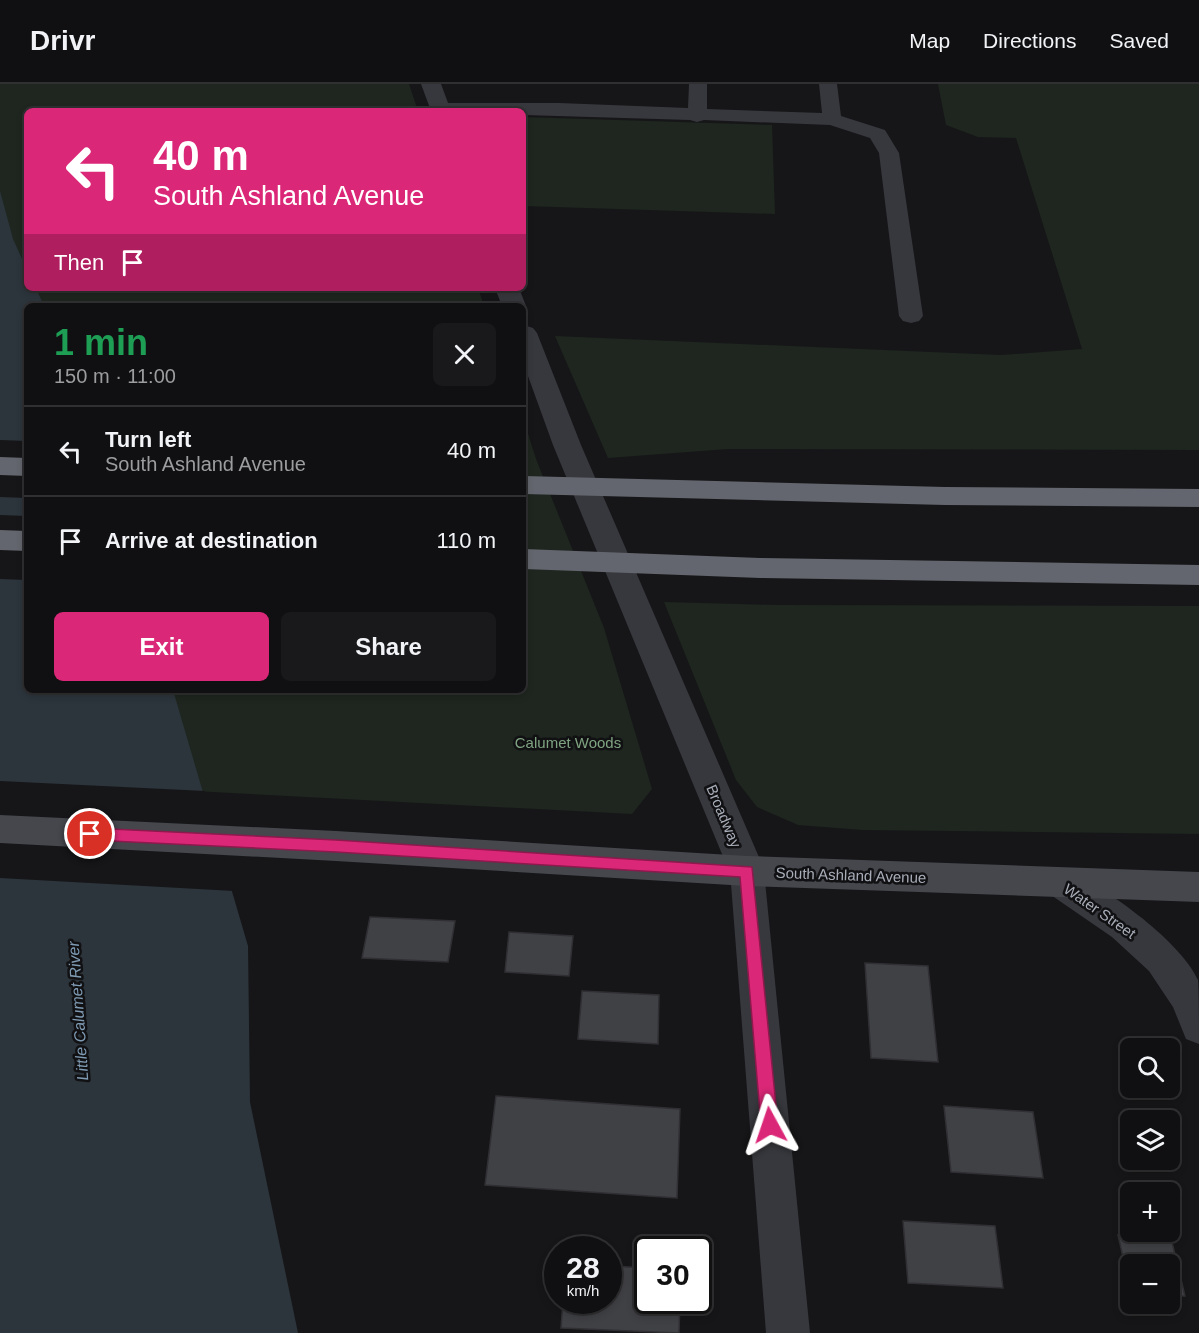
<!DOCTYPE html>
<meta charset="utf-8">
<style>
:root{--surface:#101012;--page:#19191b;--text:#f1f3f6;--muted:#9c9d9f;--line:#303032;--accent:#db2777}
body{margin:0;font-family:Arial,sans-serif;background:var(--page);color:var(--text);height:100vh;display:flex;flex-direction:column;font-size:22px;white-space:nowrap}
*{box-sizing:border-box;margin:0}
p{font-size:20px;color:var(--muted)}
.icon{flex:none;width:33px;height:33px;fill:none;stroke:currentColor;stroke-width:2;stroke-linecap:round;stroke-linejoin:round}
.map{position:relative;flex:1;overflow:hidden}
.details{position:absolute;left:24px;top:219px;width:502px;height:390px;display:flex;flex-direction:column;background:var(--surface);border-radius:9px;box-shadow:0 3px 9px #0003,0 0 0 2px var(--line)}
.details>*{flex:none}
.top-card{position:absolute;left:24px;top:24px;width:502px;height:183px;border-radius:9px;box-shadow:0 3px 9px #0003,0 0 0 2px var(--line);background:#db2777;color:#fff;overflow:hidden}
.tools{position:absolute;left:1120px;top:954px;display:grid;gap:12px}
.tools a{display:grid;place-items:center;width:60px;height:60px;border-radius:9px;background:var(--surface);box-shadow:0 3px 9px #0003,0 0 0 2px var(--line);font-size:30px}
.speed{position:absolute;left:544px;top:1152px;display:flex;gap:12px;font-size:30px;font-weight:700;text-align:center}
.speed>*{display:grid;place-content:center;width:78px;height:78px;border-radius:50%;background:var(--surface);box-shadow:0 3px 9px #0003,0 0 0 2px var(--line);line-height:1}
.speed small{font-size:15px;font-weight:400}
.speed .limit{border:3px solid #111;border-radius:9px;background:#fff;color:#111}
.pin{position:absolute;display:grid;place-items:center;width:51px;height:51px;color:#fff;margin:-26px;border:3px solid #fff;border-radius:50%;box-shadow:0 2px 6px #0007}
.me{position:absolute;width:66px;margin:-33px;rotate:355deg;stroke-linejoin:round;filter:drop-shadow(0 0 4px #0008)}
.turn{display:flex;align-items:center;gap:21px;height:126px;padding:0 30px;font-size:27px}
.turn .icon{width:78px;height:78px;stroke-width:2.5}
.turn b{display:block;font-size:42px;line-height:51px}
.then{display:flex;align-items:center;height:57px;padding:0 30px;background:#0003;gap:12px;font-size:22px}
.round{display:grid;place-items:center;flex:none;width:63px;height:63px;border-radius:9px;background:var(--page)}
.summary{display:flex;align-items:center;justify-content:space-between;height:102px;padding:0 30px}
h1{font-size:36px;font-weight:600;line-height:45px;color:#1e9e55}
.action{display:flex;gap:12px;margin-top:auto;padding:12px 30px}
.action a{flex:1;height:69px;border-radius:9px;background:var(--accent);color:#fff;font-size:24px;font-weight:600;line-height:69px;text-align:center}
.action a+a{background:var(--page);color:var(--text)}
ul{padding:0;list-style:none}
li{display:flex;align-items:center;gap:18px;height:90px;padding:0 30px;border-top:2px solid var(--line)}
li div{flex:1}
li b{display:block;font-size:22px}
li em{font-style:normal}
header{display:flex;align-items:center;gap:36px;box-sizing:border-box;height:84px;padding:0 30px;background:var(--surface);border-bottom:2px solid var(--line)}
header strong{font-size:28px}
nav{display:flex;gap:33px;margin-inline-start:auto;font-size:21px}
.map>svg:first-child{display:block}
.green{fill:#1e261f}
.water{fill:#2c353c}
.pier{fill:#161618}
.building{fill:#404145;stroke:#303034;stroke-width:1.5}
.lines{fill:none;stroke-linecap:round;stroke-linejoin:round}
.minor{fill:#37383d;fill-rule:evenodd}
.tertiary{fill:#37383d;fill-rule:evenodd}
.secondary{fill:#45474d;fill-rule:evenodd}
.motorway{fill:#63666e;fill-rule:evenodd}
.route{fill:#db2777;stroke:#8e194d;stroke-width:1.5}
.labels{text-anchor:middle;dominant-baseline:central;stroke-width:5;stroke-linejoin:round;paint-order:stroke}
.park-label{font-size:15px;fill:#7fa381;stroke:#111113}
.street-label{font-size:15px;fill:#a8adb8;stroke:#111113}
.water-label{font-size:16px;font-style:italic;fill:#7f9bb3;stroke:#111113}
</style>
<header>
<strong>Drivr</strong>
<nav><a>Map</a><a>Directions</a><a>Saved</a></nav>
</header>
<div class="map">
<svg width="1199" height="1249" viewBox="0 0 1199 1249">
<rect width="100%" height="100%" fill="#161618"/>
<g class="green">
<path d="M 0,0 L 409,0 L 418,27 L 27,27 L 27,204 L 478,204 L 484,222 L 27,222 L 27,606 L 524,606 L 524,337 L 536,375 L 604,544 L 652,705 L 632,730 L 0,697 Z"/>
<path d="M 938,0 L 1199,0 L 1199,366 L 728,365 L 608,374 L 555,252 L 1001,271 L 1082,265 L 1016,54 L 978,53 L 946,41 Z"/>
<path d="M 524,33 L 772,41 L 775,130 L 524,122 Z"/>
<path d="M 664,518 L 777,521 L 1199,522 L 1199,750 L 862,746 L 798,741 L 757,723 L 736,696 Z"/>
</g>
<path class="water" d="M 0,107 L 13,155 L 27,186 L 27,204 L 36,204 L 44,222 L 27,222 L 27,606 L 173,606 L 248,862 L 250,1018 L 298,1249 L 0,1249 Z"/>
<g class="pier">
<path d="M 0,356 L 27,357 L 27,414 L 0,413 Z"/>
<path d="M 0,431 L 27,432 L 27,496 L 0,495 Z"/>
<path d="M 0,697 L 205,707 L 234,807 L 0,794 Z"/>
</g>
<g class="building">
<path d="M 370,833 L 455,837 L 448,878 L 362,874 Z"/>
<path d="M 509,848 L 573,852 L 569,892 L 505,888 Z"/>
<path d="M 865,879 L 928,882 L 938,978 L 871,974 Z"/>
<path d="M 582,907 L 659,911 L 658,960 L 578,955 Z"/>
<path d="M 496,1012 L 680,1025 L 677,1114 L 485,1101 Z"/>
<path d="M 944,1022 L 1033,1028 L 1043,1094 L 951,1088 Z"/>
<path d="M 903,1137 L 995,1142 L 1003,1204 L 908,1199 Z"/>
<path d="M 1118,1151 L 1171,1154 L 1185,1212 L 1170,1212 L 1170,1180 L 1131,1180 L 1131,1208 Z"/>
<path d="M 609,1182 L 648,1184 L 648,1216 L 680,1216 L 679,1249 L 561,1244 L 563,1216 L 609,1216 Z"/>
</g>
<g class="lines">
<g class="minor">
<path d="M 689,0 L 707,0 L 707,25 L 822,29 L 819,0 L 837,0 L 841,32 L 885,46 L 899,69 L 923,232 L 919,237 L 911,239 L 903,237 L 899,232 L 879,69 L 870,54 L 830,41 L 704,36 L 697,38 L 690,36 L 524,31 L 524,27 L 432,27 L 430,25 L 433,21 L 440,19 L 559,19 L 688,24 Z"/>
<path d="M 747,773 L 759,777 L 764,787 L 810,1249 L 766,1249 L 730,787 L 735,777 Z"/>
<path d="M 1060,784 C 1101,799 1180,856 1198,896 C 1199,906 1199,946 1199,960 L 1186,955 L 1173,923 L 1149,887 L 1112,853 L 1048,809 L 1042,799 L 1048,789 Z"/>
</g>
<g class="tertiary">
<path d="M 421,0 L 441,0 L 451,27 L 431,27 Z"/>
<path d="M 495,204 L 519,204 L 526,222 L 524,226 L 524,222 L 502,222 Z"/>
<path d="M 524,241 L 533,244 L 537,249 L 581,361 L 765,787 L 760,798 L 747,802 L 734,798 L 729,787 L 553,361 L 524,281 Z"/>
</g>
<path class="secondary" d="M 0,731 L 336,747 L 747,772 L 1199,788 L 1199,818 L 747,802 L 336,777 L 0,759 Z"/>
<g class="motorway">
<path d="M 0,373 L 27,374 L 27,392 L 0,391 Z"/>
<path d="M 524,392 L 945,403 L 1199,405 L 1199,423 L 945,421 L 524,410 Z"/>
<path d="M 0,446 L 27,447 L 27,467 L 0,466 Z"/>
<path d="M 524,465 L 760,474 L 1199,481 L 1199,501 L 760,494 L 524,485 Z"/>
</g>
</g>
<path class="route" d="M 90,744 L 336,756 L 752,783 L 778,1041 L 776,1047 L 770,1050 L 764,1047 L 761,1041 L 740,793 L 336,768 L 90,756 L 84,754 L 82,750 L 84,745 Z"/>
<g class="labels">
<g class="park-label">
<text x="568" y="658">Calumet Woods</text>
</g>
<g class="street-label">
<text transform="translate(724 732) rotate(67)">Broadway</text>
<text transform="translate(851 791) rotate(2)">South Ashland Avenue</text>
<text transform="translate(1100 827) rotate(35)">Water Street</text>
</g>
<g class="water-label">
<text transform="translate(78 927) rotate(-94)">Little Calumet River</text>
</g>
</g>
</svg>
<div class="tools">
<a><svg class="icon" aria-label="search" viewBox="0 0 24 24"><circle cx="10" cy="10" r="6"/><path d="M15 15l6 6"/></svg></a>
<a><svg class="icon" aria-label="layers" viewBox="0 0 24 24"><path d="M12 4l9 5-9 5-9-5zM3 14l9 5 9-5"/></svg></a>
<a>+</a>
<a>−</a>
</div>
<div class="speed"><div>28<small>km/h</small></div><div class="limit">30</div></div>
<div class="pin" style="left:90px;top:750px;background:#d93025"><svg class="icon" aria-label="arrive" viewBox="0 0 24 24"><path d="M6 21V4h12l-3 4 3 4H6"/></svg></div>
<svg class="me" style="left:770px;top:1041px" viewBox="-20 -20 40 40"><path d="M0-17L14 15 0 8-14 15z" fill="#db2777" stroke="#fff" stroke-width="4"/></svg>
<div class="top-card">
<div class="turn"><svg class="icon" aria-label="left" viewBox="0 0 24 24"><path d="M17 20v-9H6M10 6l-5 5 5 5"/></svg><div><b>40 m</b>South Ashland Avenue</div></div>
<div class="then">Then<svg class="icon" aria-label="arrive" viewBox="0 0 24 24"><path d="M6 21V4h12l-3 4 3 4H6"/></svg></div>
</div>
<section class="details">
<div class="summary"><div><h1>1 min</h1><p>150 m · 11:00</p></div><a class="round"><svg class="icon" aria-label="close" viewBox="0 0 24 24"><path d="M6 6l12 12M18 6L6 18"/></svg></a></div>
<ul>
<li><svg class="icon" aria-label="left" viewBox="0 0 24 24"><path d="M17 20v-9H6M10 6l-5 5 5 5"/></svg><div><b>Turn left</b><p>South Ashland Avenue</p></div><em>40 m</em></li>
<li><svg class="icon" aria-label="arrive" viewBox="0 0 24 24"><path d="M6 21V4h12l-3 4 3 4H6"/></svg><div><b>Arrive at destination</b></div><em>110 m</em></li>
</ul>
<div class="action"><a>Exit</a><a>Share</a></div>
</section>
</div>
